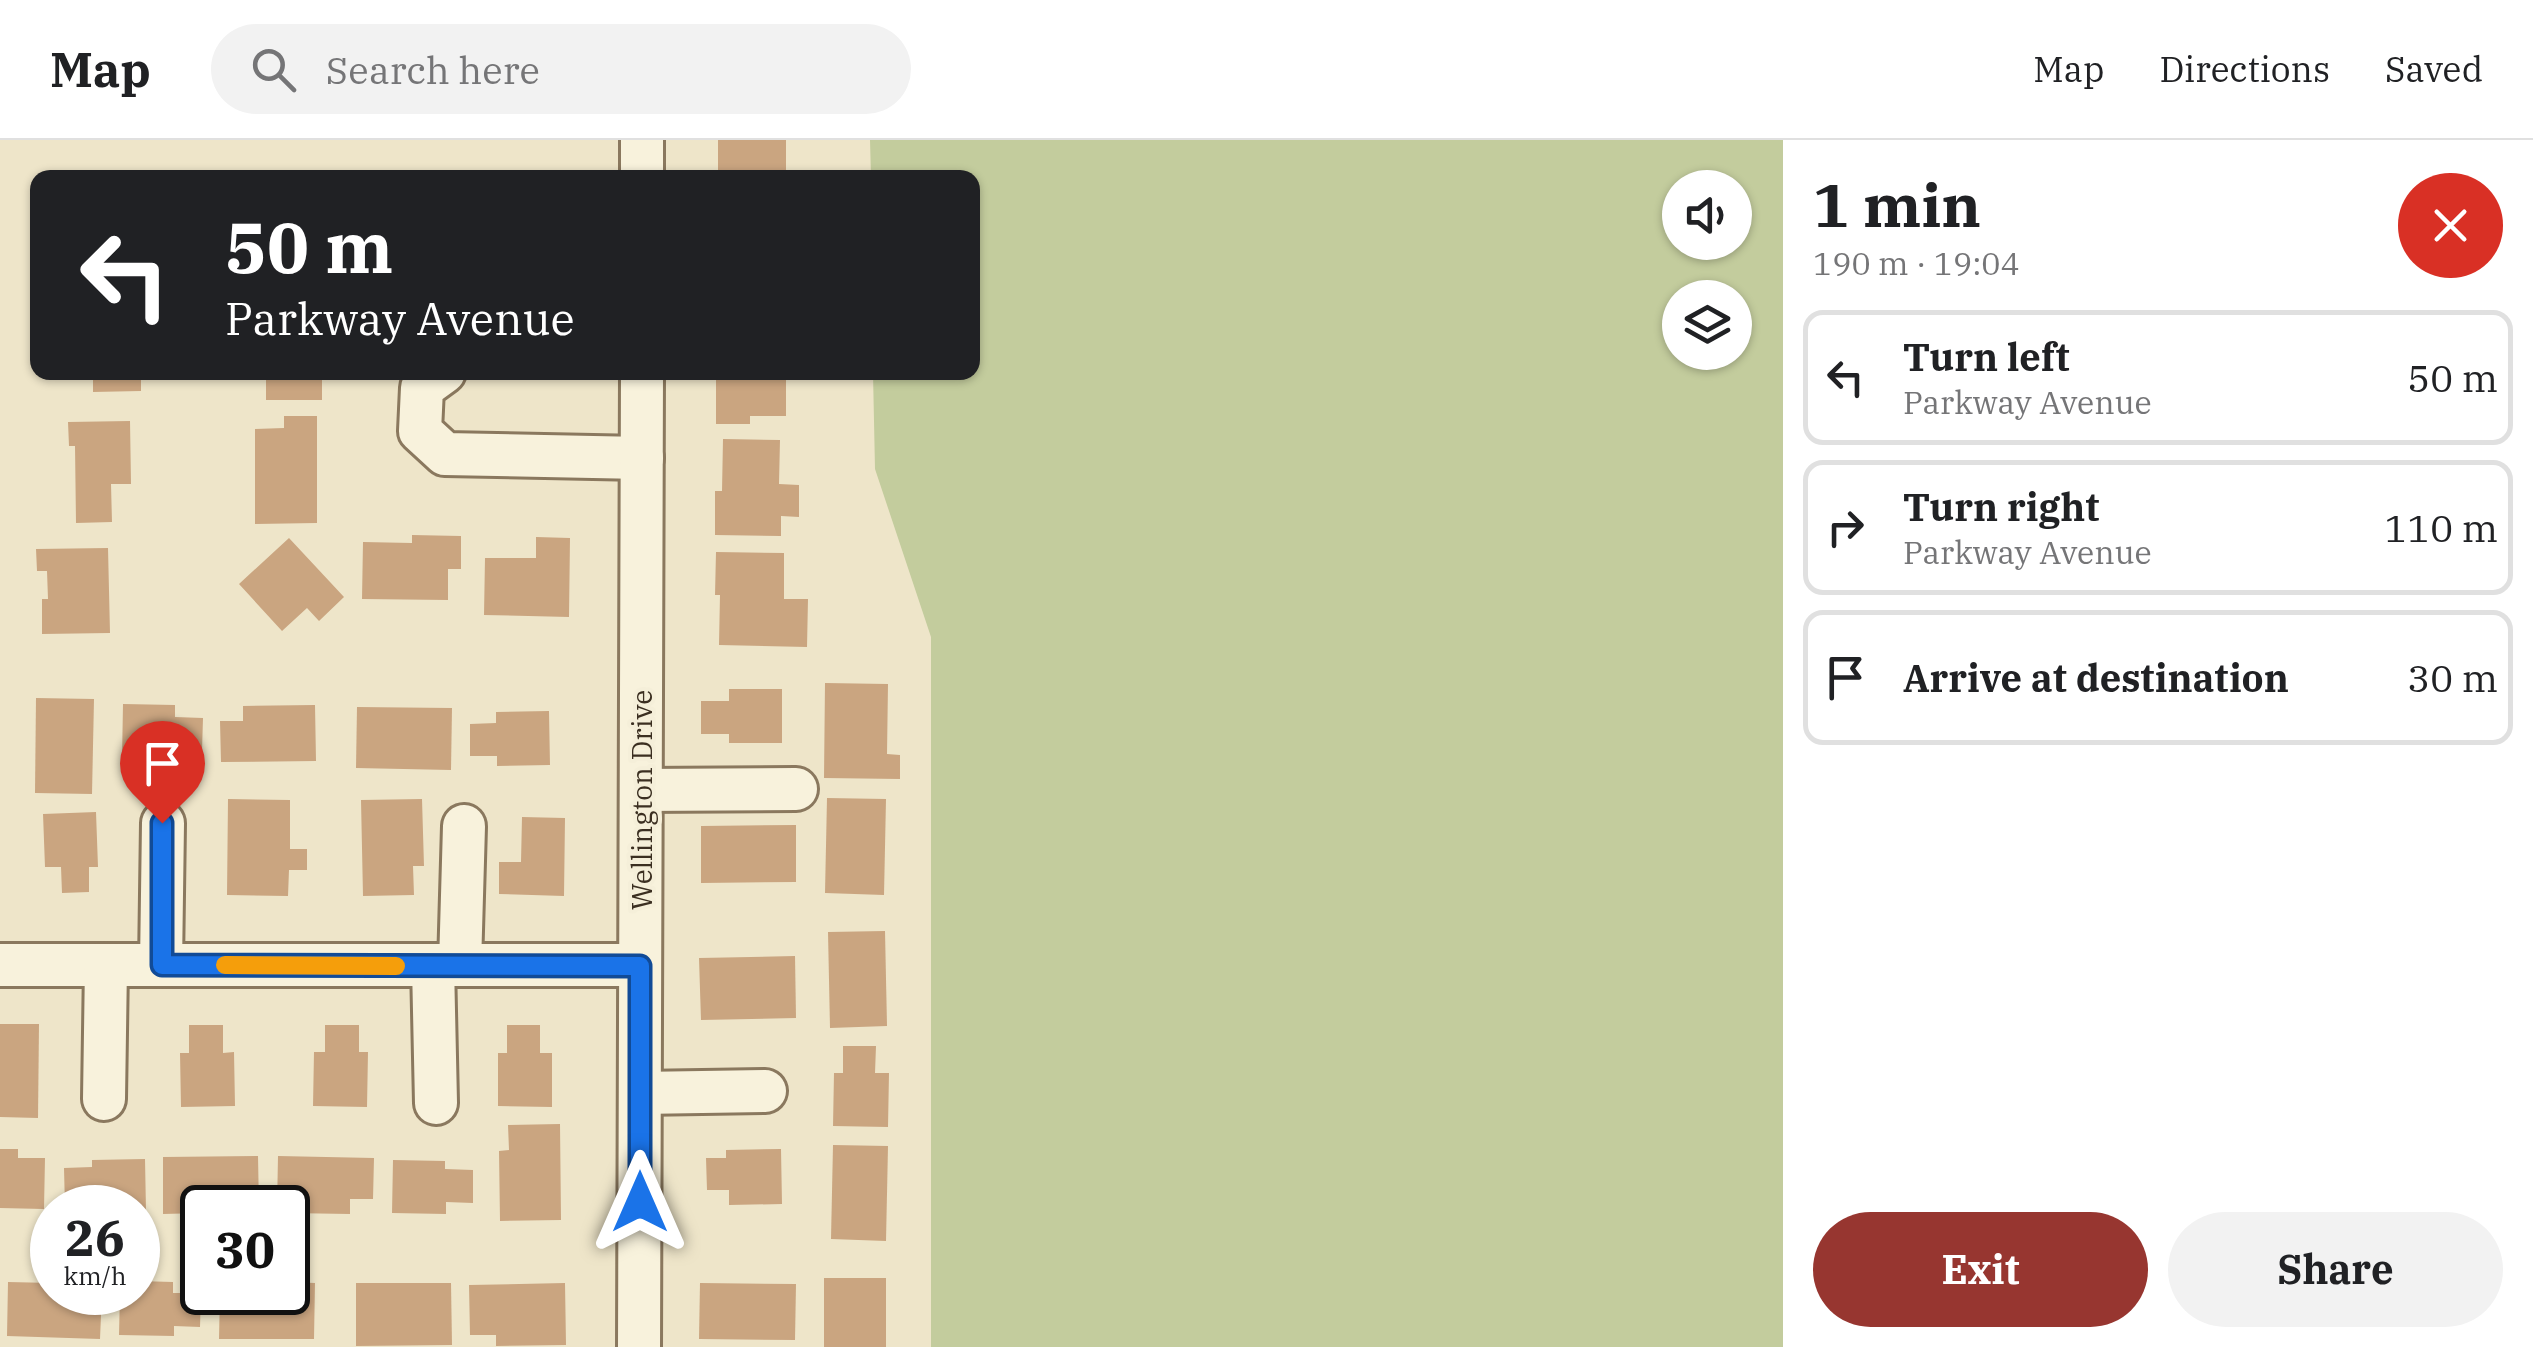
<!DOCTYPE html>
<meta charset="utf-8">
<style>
:root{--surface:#fff;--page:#f2f2f2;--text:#202124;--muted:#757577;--line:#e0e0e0;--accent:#973630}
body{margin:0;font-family:"IBM Plex Serif",serif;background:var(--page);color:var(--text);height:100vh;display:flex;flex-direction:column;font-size:38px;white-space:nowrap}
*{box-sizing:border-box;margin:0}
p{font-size:32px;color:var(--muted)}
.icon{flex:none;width:55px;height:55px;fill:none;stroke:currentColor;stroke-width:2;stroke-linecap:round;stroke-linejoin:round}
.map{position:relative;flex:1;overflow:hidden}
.sheet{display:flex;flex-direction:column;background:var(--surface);width:750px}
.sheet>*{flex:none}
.hud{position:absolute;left:30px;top:30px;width:950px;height:210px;border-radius:20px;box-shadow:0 2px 8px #0004;background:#202124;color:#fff;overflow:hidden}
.fabs{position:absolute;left:1662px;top:30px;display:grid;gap:20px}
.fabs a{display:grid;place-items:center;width:90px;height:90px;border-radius:50%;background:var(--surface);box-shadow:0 2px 8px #0004;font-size:50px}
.speed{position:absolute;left:30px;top:1045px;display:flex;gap:20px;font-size:50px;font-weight:700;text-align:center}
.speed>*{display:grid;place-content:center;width:130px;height:130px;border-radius:50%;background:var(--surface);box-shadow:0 2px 8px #0004;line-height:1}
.speed small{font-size:25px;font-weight:400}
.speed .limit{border:5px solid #111;border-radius:15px;background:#fff;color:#111}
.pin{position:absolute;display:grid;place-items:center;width:85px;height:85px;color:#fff;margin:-102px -42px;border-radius:50% 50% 50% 0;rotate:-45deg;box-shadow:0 0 10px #0007}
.pin .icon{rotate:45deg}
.me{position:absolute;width:110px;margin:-55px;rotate:0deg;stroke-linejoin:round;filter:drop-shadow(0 0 8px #0008)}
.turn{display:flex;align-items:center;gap:35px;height:210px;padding:0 30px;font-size:45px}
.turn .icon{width:130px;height:130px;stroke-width:2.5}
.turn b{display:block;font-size:70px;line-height:85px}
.round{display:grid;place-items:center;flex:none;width:105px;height:105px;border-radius:52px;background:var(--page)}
.summary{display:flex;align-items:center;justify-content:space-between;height:170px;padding:0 30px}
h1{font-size:60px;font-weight:700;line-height:75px}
.cta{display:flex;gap:20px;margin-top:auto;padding:20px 30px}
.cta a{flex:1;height:115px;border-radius:60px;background:var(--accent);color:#fff;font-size:40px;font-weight:700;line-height:115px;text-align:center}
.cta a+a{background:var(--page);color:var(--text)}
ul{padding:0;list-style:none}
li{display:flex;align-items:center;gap:30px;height:135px;margin:0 20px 15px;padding:0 10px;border:5px solid var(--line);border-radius:20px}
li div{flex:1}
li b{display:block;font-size:38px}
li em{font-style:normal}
header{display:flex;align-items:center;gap:60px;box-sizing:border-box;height:140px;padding:0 50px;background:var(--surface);border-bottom:2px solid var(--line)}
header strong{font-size:48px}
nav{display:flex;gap:55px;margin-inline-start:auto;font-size:35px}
.search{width:700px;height:90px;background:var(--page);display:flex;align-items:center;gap:25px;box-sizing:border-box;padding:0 35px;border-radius:55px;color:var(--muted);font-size:38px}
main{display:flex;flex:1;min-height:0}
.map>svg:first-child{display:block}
.green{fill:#c3cc9d;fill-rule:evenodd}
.building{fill:#caa580}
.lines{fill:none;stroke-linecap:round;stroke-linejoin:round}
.minor-casing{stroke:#8a785e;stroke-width:48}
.minor{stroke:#f8f2dc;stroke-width:42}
.route-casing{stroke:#114b97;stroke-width:25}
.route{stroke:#1a73e8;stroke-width:18}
.slow{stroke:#f59e0b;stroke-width:18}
.labels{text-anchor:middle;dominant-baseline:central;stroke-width:8;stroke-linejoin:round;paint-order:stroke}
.street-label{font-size:28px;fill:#3b2f21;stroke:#f5efd9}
</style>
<header>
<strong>Map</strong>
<div class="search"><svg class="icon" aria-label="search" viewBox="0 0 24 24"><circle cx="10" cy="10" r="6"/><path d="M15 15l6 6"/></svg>Search here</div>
<nav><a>Map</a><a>Directions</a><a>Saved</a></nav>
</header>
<main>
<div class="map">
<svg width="1783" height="1207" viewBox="0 0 1783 1207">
<rect width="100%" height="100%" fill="#eee5c9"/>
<path class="green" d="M 870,0 L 1783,0 L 1783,1207 L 931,1207 L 931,497 L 875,329 L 873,233 L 972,232 L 972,38 L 871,37 ZM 1680,48 L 1735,48 L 1735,102 L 1680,102 ZM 1680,158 L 1735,158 L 1735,212 L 1680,212 Z"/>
<g class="building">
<rect x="718" y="0" width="68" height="38"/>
<path d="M 93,232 L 141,232 L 141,251 L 93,252 Z"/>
<rect x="266" y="232" width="56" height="28"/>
<path d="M 726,232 L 786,232 L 786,276 L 750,276 L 750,284 L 716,284 L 716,239 L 726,239 Z"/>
<path d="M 284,276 L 317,276 L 317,383 L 255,384 L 255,289 L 284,288 Z"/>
<path d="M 130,281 L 131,344 L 111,344 L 112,382 L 76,383 L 75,306 L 69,306 L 68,282 Z"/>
<path d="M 723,299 L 780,300 L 779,344 L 799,345 L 799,377 L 781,376 L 781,396 L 715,395 L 715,351 L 722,351 Z"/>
<path d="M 412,395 L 461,396 L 461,429 L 448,429 L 448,460 L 362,459 L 363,402 L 412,403 Z"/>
<path d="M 536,397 L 570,398 L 569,477 L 484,475 L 485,418 L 536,418 Z"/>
<path d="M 289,398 L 344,457 L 319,481 L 307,468 L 282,491 L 239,444 Z"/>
<path d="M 108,408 L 110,493 L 42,494 L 42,459 L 48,459 L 47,431 L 37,431 L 36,409 Z"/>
<path d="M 716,412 L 784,413 L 784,459 L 808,459 L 807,507 L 719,505 L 720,455 L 715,455 Z"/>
<path d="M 825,543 L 888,544 L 887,614 L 900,615 L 900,639 L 824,638 Z"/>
<path d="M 729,549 L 782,549 L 782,603 L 729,603 L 729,594 L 701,594 L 701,561 L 729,561 Z"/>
<path d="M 36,558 L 94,559 L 92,654 L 35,653 Z"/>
<path d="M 123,564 L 175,565 L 175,577 L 203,578 L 202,611 L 177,611 L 176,620 L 122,619 Z"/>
<path d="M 315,565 L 316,621 L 221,622 L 220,581 L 243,581 L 243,566 Z"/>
<path d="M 357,567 L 452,568 L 451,630 L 356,628 Z"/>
<path d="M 549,571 L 550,625 L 497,626 L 497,616 L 470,616 L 470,584 L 496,583 L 496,572 Z"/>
<path d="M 827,658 L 886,659 L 884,755 L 825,753 Z"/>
<path d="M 228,659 L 290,660 L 290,709 L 307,709 L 307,730 L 289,730 L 288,756 L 227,755 Z"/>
<path d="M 422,659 L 424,726 L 413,726 L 414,755 L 363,756 L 361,660 Z"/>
<path d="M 96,672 L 98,727 L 89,727 L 89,752 L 62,753 L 61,727 L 45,727 L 43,674 Z"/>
<path d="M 522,677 L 565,678 L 564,756 L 499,754 L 499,722 L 521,722 Z"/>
<path d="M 796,685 L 796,742 L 701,743 L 701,686 Z"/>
<path d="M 885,791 L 887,886 L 830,888 L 828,792 Z"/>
<path d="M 795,816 L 796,878 L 701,880 L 699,818 Z"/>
<path d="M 0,884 L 39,884 L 38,978 L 0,977 Z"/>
<path d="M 189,885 L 223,885 L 223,913 L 234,912 L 235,966 L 181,967 L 180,913 L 189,913 Z"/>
<path d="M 325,885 L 359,885 L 359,912 L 368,912 L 367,967 L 313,966 L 314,912 L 325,912 Z"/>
<path d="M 507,885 L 540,885 L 540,913 L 552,913 L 552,967 L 498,966 L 498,913 L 507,913 Z"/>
<path d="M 843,906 L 876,906 L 875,933 L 889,933 L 888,987 L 833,986 L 834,933 L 843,933 Z"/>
<path d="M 560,984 L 561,1080 L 500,1081 L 499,1011 L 509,1010 L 508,985 Z"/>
<path d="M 833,1005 L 888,1006 L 886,1101 L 831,1099 Z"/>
<path d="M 0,1009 L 18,1009 L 18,1018 L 45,1018 L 44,1069 L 0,1068 Z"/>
<path d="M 781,1009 L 782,1064 L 729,1065 L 729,1050 L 707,1050 L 706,1018 L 726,1018 L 726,1010 Z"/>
<path d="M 258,1016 L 259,1068 L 202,1068 L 202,1073 L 163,1074 L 163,1017 Z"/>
<path d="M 278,1016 L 374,1018 L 373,1059 L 350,1059 L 350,1074 L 288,1073 L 288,1068 L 277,1068 Z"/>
<path d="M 145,1019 L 146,1071 L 138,1071 L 138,1068 L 65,1068 L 64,1028 L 92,1027 L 92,1020 Z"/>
<path d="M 393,1020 L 445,1021 L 445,1029 L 473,1030 L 473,1063 L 446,1062 L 446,1074 L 392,1073 Z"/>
<rect x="824" y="1138" width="62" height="69"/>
<path d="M 138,1141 L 173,1142 L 173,1153 L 201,1153 L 200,1187 L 174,1186 L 174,1196 L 119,1195 L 120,1152 L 138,1152 Z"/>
<path d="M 8,1142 L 52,1143 L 52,1152 L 102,1152 L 100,1199 L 7,1196 Z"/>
<path d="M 288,1142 L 315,1143 L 314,1199 L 219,1199 L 220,1152 L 288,1152 Z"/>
<path d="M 356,1143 L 451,1143 L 452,1205 L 356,1206 Z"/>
<path d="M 565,1143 L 566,1205 L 496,1206 L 496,1195 L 470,1195 L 469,1145 Z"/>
<path d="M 700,1143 L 796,1144 L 795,1200 L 699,1199 Z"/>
</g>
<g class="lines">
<defs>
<g id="minor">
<path d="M 642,38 L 642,0"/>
<path d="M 444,232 L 422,248 L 420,291 L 445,314 L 642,318"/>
<path d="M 641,650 L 796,649"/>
<path d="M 0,825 L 640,825"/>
<path d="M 161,825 L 163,683"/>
<path d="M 433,825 L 436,963"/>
<path d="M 460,825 L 464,686"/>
<path d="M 640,953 L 765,951"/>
<path d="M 104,959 L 106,825"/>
<path d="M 639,1207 L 642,232"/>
</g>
</defs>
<use href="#minor" class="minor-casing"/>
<use href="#minor" class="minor"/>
</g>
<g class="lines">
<defs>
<path id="route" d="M 162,683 L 162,825 L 640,826 L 640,1062"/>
</defs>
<use href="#route" class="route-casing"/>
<use href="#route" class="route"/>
<path class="slow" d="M 225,825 L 396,826"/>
</g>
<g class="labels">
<g class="street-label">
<text transform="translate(641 660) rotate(-90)">Wellington Drive</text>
</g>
</g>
</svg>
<div class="fabs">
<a><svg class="icon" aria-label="sound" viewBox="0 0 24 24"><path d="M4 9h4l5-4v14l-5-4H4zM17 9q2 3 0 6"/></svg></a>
<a><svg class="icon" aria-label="layers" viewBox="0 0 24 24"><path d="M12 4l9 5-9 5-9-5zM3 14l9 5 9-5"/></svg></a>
</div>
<div class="speed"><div>26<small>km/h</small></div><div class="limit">30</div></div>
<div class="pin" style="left:162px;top:683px;background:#d93025"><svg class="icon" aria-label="arrive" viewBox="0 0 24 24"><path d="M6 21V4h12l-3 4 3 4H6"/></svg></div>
<svg class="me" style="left:640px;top:1062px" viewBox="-20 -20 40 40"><path d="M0-17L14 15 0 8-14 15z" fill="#1a73e8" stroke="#fff" stroke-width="4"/></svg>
<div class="hud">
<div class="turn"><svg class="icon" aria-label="left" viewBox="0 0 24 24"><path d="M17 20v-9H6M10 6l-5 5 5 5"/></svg><div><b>50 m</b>Parkway Avenue</div></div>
</div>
</div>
<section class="sheet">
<div class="summary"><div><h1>1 min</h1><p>190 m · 19:04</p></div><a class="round" style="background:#d93025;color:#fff"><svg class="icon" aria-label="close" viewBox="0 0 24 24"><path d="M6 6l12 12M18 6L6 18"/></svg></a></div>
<ul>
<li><svg class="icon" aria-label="left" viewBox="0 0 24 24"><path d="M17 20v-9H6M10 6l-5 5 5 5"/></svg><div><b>Turn left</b><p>Parkway Avenue</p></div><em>50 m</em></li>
<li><svg class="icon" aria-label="right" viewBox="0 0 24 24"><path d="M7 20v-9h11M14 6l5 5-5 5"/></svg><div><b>Turn right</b><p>Parkway Avenue</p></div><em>110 m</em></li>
<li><svg class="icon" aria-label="arrive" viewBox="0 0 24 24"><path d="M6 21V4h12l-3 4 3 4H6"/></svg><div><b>Arrive at destination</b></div><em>30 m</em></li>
</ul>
<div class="cta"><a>Exit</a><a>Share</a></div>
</section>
</main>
